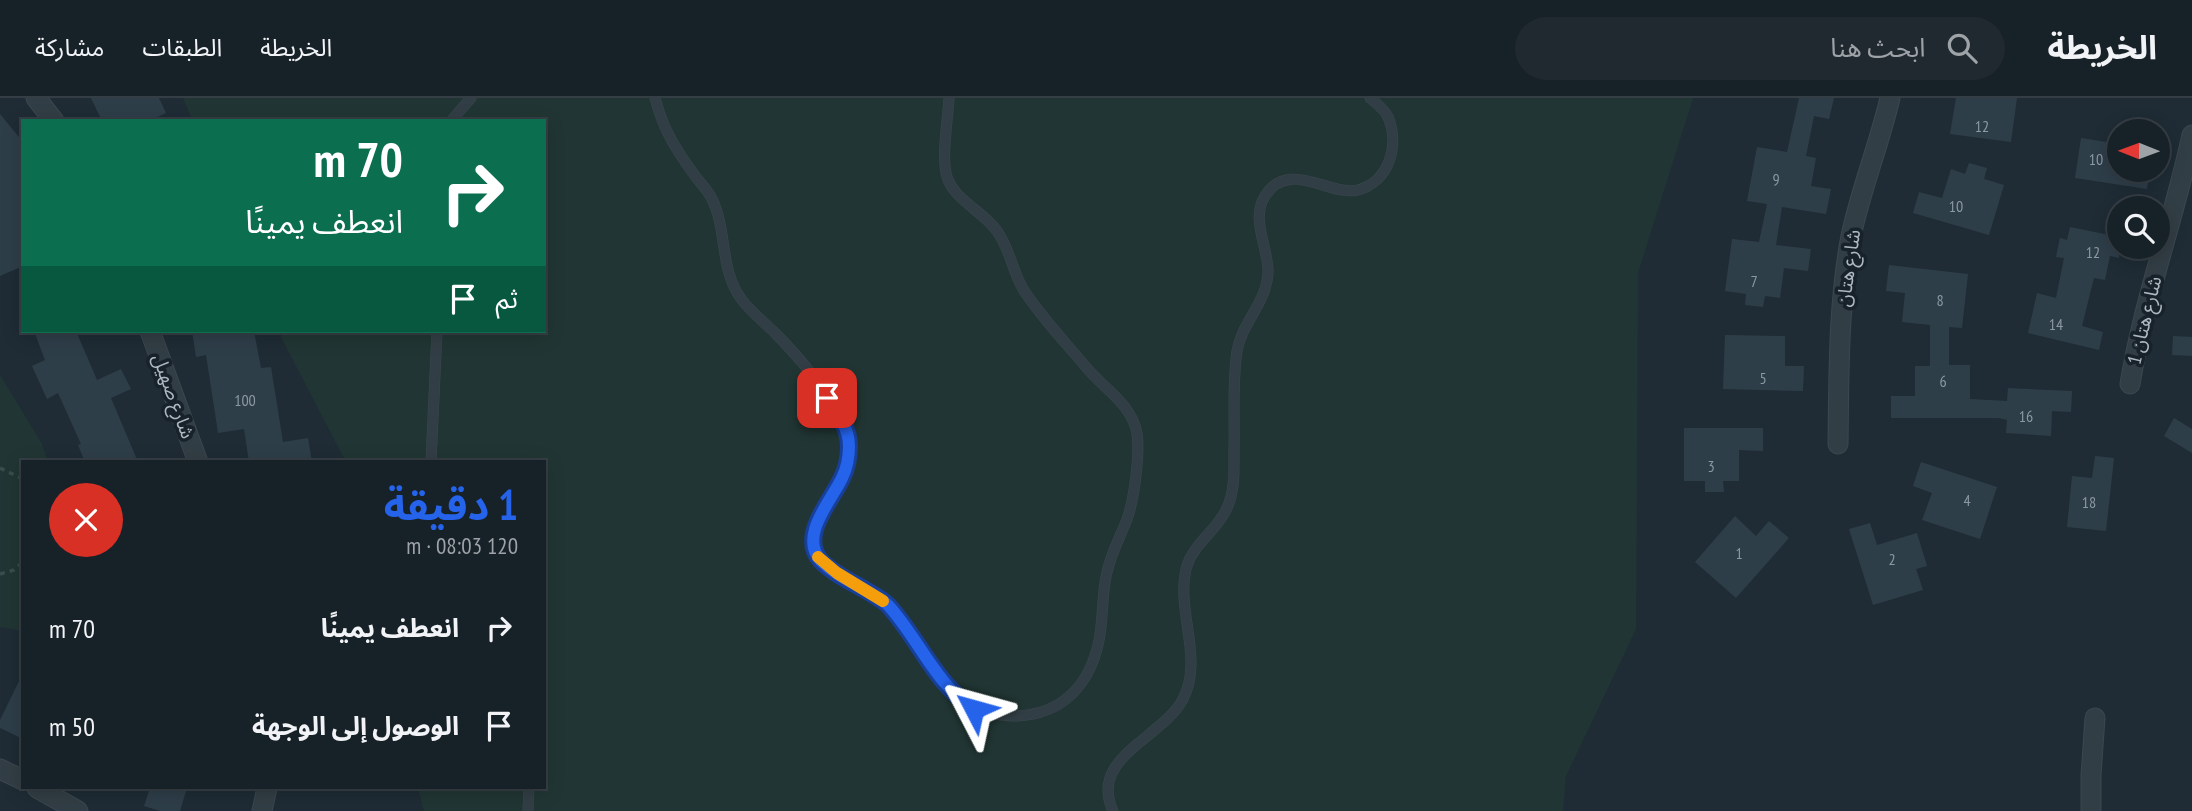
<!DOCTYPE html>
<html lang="ar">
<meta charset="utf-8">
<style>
:root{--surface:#172128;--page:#202930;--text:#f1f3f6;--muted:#9ea3a8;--line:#363e45;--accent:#2563eb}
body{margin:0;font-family:"PT Sans Narrow","Noto Sans Arabic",sans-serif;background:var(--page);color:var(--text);direction:rtl;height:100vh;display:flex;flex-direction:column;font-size:26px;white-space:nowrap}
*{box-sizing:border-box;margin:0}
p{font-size:23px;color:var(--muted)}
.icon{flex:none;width:38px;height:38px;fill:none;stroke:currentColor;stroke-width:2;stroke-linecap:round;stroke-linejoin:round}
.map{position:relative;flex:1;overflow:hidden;direction:ltr}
.panel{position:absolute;left:21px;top:362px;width:525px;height:329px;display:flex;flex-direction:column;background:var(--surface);border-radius:0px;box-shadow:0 4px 18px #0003,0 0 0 2px var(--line);direction:rtl}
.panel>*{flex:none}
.guide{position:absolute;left:21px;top:21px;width:525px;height:214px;border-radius:0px;box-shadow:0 4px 18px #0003,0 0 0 2px var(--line);direction:rtl;background:#0b6e4f;color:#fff;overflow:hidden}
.needle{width:46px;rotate:271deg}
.fabs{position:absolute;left:2107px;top:21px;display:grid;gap:14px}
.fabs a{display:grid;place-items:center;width:63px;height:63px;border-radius:50%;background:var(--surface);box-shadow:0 4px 18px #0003,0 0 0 2px var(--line);font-size:35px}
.pin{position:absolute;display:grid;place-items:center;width:60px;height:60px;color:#fff;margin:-30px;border-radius:14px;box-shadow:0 4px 10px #0006}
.me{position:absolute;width:77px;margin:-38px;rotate:309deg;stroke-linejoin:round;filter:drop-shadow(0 0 5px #0008)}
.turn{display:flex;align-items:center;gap:24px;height:147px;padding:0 28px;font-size:32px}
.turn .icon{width:91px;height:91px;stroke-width:2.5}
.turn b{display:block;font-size:49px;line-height:60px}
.then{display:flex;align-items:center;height:66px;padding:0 28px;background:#0003;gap:14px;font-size:26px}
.round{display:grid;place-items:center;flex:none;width:74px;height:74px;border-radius:37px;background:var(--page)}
.overview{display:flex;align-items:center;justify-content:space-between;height:119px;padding:0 28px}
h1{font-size:42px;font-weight:700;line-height:52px;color:var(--accent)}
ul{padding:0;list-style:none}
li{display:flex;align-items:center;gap:21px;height:98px;padding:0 28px}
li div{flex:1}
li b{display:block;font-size:26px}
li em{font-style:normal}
header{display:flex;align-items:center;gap:42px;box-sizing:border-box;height:98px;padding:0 35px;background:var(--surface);border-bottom:2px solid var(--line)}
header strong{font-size:33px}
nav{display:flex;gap:38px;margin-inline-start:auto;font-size:24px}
.search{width:490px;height:63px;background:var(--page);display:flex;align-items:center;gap:18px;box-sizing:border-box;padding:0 24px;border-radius:38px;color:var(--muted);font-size:26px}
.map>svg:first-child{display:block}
.green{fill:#213634}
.building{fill:#2e3e49}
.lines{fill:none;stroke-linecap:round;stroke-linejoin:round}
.service-casing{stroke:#3c474f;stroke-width:11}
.minor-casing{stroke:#3c474f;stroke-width:21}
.path{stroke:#394e4c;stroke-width:3.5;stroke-dasharray:5 5;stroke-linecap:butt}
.service{stroke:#323e45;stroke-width:10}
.minor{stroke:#323e45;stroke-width:19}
.route-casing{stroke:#184099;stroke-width:18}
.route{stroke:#2563eb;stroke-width:12}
.slow{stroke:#f59e0b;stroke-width:12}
.labels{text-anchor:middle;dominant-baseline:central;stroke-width:7;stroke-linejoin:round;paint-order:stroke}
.number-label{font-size:16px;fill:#8b99a3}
.street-label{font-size:19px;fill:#acb9c3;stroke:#18222a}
</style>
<header>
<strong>الخريطة</strong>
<div class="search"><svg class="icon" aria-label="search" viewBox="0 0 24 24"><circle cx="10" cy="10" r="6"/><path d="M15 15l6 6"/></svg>ابحث هنا</div>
<nav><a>الخريطة</a><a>الطبقات</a><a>مشاركة</a></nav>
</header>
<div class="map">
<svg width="2192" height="713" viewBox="0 0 2192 713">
<rect width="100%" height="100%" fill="#1f2c35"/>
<g class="green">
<path d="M 183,0 L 1693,0 L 1638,175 L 1636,531 L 1566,678 L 1563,713 L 424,713 L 418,690 L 544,690 L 544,364 L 346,364 L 282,241 L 280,233 L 544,233 L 544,23 L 193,23 Z"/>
<path d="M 0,277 L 42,346 L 48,364 L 23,364 L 23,533 L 0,529 Z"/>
</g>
<g class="building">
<path d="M 91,0 L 159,0 L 166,15 L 149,23 L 102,23 Z"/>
<path d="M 1799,0 L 1834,0 L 1829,21 L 1814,18 L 1806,58 L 1816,60 L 1811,88 L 1831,91 L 1826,116 L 1782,109 L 1776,147 L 1811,151 L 1808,173 L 1784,170 L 1780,200 L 1765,198 L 1763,209 L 1745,207 L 1746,196 L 1725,193 L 1732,141 L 1759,144 L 1767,106 L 1747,103 L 1757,49 L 1787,54 Z"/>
<path d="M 1956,0 L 2017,0 L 2011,44 L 1950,36 Z"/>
<path d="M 0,16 L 23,44 L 23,168 L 0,178 Z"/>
<path d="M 2081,40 L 2119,46 L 2119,72 L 2150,72 L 2147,91 L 2075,80 Z"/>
<path d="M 1969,65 L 1987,70 L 1984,81 L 2004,87 L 1989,137 L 1913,115 L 1919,94 L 1942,100 L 1951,71 L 1965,76 Z"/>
<path d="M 2070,129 L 2119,139 L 2119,160 L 2110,158 L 2105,182 L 2094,180 L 2082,228 L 2103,234 L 2099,252 L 2028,235 L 2037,195 L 2056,200 L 2064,160 L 2056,159 L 2060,140 L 2067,142 Z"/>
<path d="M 1889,167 L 1968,176 L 1962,230 L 1949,229 L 1949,267 L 1970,267 L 1970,301 L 2007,303 L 2008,290 L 2072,293 L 2071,314 L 2052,313 L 2051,338 L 2006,335 L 2007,322 L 1999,320 L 1891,320 L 1891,298 L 1915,298 L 1915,268 L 1930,268 L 1930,227 L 1902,224 L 1905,195 L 1886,193 Z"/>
<path d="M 34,233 L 76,233 L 97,282 L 121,271 L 131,291 L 111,300 L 138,364 L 85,364 L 78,347 L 81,346 L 58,295 L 47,301 L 32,268 L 45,262 Z"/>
<path d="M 192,233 L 254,233 L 261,270 L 271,269 L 283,344 L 308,340 L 312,364 L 249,364 L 244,331 L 218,335 L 206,257 L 196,259 Z"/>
<path d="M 1725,237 L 1785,238 L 1785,268 L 1804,268 L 1803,293 L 1723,291 Z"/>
<path d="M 2173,238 L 2192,239 L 2192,258 L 2172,257 Z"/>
<path d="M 2174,320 L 2192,331 L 2192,355 L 2164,338 Z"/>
<path d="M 1684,330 L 1763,330 L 1763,353 L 1739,352 L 1739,383 L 1723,383 L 1724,394 L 1705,394 L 1705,383 L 1684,383 Z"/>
<path d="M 2095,358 L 2114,360 L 2106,433 L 2067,429 L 2072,378 L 2092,380 Z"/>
<path d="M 1921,364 L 1997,389 L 1980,441 L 1922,422 L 1932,395 L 1913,388 Z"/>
<path d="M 1735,418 L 1756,438 L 1769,423 L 1789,440 L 1736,500 L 1695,464 Z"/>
<path d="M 1870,425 L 1877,447 L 1917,435 L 1927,468 L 1916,471 L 1923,492 L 1873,507 L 1849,431 Z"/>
<path d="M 23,575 L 23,641 L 0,630 L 0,622 Z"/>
<path d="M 150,690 L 187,690 L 180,713 L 160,713 L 144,708 Z"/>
</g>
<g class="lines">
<defs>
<g id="service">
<path d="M 655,0 C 663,31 675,50 693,75 C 699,84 708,92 712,101 C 728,134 719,172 742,202 C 752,215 765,225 776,236 C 798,258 835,301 845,330 C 849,342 850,355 847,367 C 839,393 795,437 822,464 C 841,483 868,490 888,507 C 914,536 929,576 958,601 C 975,615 996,618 1017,618 C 1061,616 1088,589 1098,547 C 1104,523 1101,498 1107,474 C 1111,456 1119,441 1126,424 C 1134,404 1140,358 1137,335 C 1131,305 1104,291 1086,269 C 1065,244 1040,218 1023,191 C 1012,172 1010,151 997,133 C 983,113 955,103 947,79 C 941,59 948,22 949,0"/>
<path d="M 451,23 L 471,0"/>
<path d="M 431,364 L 437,233"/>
<path d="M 528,713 L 529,690"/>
<path d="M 1113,713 C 1088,659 1163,640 1183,601 C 1204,561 1176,513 1186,471 C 1192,446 1217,433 1227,410 C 1235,392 1234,373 1234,353 C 1235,320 1232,286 1237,253 C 1242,224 1266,206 1268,175 C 1269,151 1250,121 1265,98 C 1289,60 1330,99 1358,92 C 1389,84 1400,47 1388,19 C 1385,12 1376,5 1370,0"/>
</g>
<g id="minor">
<path d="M 36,0 L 54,23"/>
<path d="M 150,233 L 198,364"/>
<path d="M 2130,286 C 2144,201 2174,121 2192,37"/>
<path d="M 1838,346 C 1839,277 1838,207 1851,138 C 1861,91 1879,47 1890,0"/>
<path d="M 0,671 L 23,682"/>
<path d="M 37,690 L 78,713"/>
<path d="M 262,713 L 267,690"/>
<path d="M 2091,713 L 2091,677 L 2095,620"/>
</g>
</defs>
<use href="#service" class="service-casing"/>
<use href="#minor" class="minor-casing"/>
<g class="path">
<path d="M 0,370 L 23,381"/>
<path d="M 0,476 L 14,472 L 23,464"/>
</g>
<use href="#service" class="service"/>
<use href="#minor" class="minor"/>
</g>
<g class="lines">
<defs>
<path id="route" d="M 827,300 C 837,314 849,330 849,348 C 849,359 847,370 842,380 C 832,402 798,438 821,463 C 840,482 868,490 888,507 C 919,541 935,586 974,611"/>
</defs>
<use href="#route" class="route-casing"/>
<use href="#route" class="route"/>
<path class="slow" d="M 818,459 L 837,475 L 883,503"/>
</g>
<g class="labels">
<g class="number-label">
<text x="1982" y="28">12</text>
<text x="2096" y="61">10</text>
<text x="1776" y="81">9</text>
<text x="1956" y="108">10</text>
<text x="2093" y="154">12</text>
<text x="1754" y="183">7</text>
<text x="1940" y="202">8</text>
<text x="2056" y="226">14</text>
<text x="1763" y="280">5</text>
<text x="1943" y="283">6</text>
<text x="245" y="302">100</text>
<text x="2026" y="318">16</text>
<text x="1711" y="368">3</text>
<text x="1967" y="402">4</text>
<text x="2089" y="404">18</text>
<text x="1739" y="455">1</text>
<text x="1892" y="461">2</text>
</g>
<g class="street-label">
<text transform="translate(1848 170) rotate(-82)">شارع هتان</text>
<text transform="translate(2144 222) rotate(-76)">شارع هتان 1</text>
<text transform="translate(174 298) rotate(70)">شارع صهيل</text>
</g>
</g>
</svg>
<div class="fabs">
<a><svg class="needle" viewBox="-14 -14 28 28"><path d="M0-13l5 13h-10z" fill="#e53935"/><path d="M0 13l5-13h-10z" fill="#9ea3a8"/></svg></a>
<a><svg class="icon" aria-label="search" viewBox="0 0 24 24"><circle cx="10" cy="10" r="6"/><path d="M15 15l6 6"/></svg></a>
</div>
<div class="pin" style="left:827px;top:300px;background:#d93025"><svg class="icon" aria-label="arrive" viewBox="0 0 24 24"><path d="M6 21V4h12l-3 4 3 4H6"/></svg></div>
<svg class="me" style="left:974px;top:611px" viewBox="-20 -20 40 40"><path d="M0-17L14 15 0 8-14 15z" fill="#2563eb" stroke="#fff" stroke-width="4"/></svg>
<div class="guide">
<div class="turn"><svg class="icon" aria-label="right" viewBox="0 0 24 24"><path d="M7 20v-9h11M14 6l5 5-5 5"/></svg><div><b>70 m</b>انعطف يمينًا</div></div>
<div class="then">ثم<svg class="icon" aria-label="arrive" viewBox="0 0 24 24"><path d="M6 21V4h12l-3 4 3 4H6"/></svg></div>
</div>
<section class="panel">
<div class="overview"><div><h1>1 دقيقة</h1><p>120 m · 08:03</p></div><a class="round" style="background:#d93025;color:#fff"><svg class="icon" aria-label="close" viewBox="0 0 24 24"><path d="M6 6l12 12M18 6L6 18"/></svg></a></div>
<ul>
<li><svg class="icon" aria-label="right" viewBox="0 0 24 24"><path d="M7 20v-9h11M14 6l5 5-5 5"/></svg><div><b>انعطف يمينًا</b></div><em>70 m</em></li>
<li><svg class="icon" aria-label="arrive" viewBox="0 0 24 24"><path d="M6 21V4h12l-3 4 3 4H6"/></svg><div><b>الوصول إلى الوجهة</b></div><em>50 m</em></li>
</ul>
</section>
</div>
